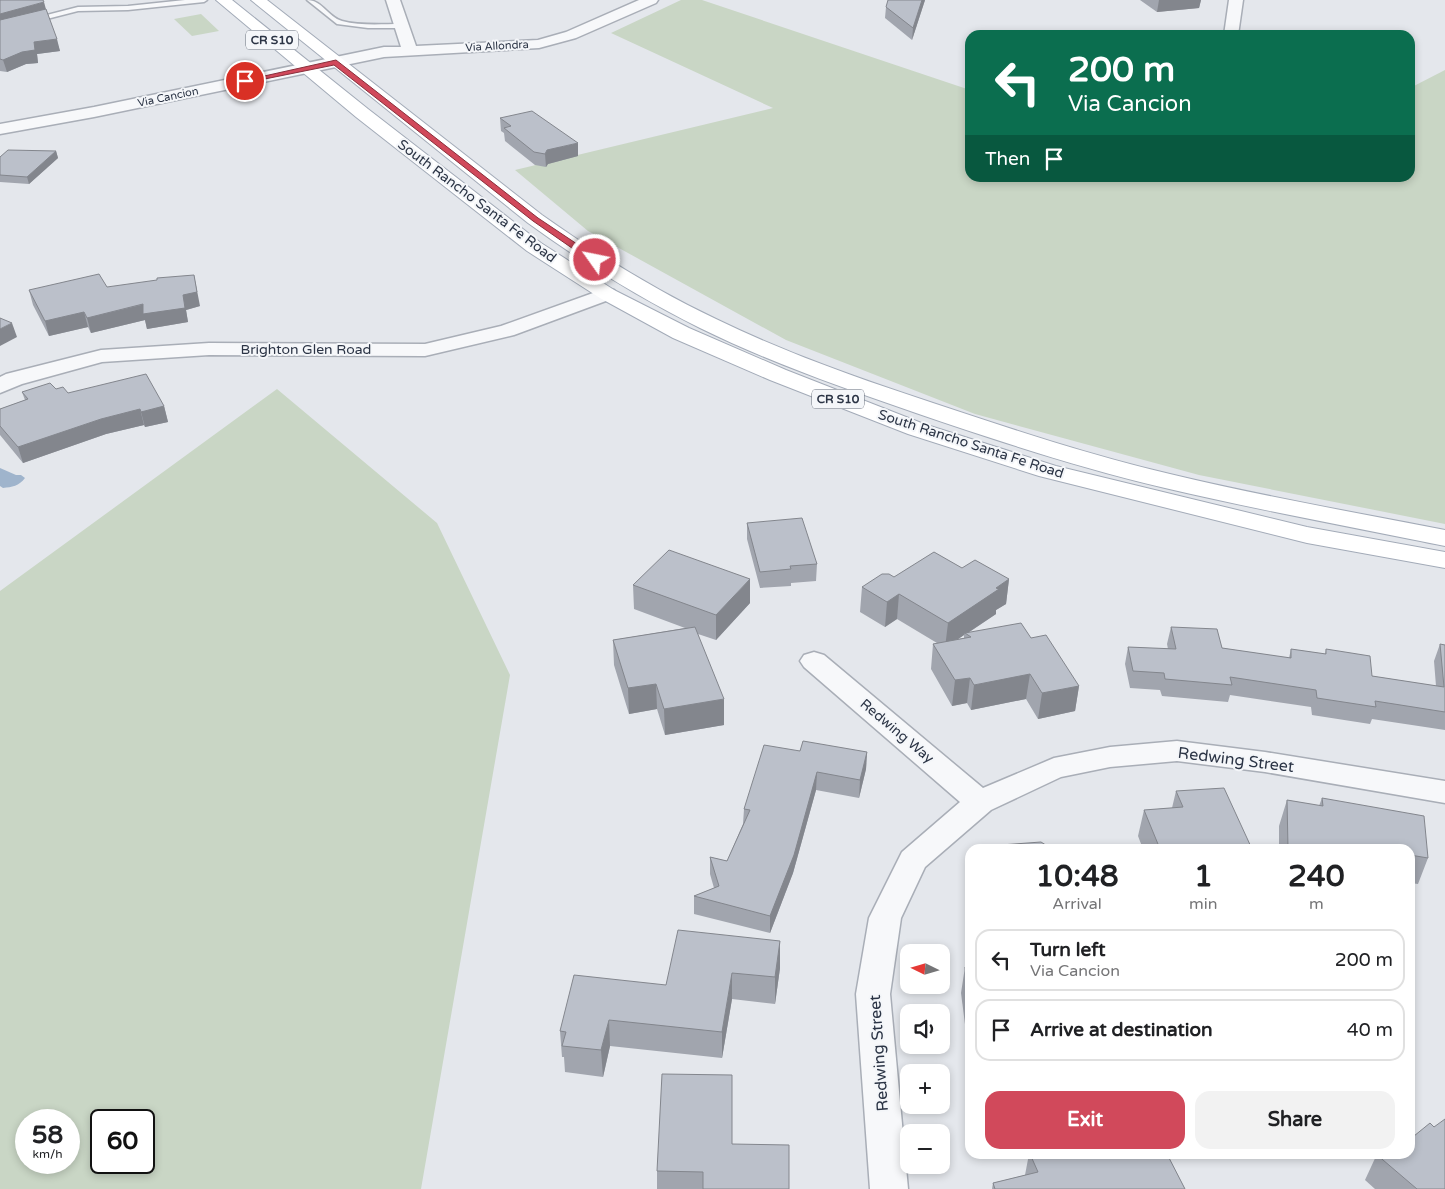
<!DOCTYPE html>
<meta charset="utf-8">
<style>
:root{--surface:#fff;--page:#f2f2f2;--text:#202124;--muted:#757577;--line:#e0e0e0;--accent:#d1495b}
body{margin:0;font-family:"Varela Round",sans-serif;background:var(--page);color:var(--text);height:100vh;display:flex;flex-direction:column;font-size:19px;white-space:nowrap}
*{box-sizing:border-box;margin:0}
p{font-size:16px;color:var(--muted)}
.icon{flex:none;width:28px;height:28px;fill:none;stroke:currentColor;stroke-width:2;stroke-linecap:round;stroke-linejoin:round}
.map{position:relative;flex:1;overflow:hidden}
.panel{position:absolute;left:965px;top:844px;width:450px;height:315px;display:flex;flex-direction:column;background:var(--surface);border-radius:15px;box-shadow:0 2px 8px #0003}
.panel>*{flex:none}
.top-card{position:absolute;left:965px;top:30px;width:450px;height:152px;border-radius:15px;box-shadow:0 2px 8px #0003;background:#0b6e4f;color:#fff;overflow:hidden}
.needle{width:32px;rotate:275deg}
.controls{position:absolute;left:900px;top:944px;display:grid;gap:10px}
.controls a{display:grid;place-items:center;width:50px;height:50px;border-radius:10px;background:var(--surface);box-shadow:0 2px 8px #0003;font-size:25px}
.speed{position:absolute;left:15px;top:1109px;display:flex;gap:10px;font-size:25px;font-weight:700;text-align:center}
.speed>*{display:grid;place-content:center;width:65px;height:65px;border-radius:50%;background:var(--surface);box-shadow:0 2px 8px #0003;line-height:1}
.speed small{font-size:12px;font-weight:400}
.speed .limit{border:2px solid #111;border-radius:8px;background:#fff;color:#111}
.pin{position:absolute;display:grid;place-items:center;width:42px;height:42px;color:#fff;margin:-21px;border:2px solid #fff;border-radius:50%;box-shadow:0 1px 5px #0007}
.me{position:absolute;width:55px;margin:-28px;rotate:303deg;stroke-linejoin:round;filter:drop-shadow(0 0 4px #0008)}
.turn{display:flex;align-items:center;gap:18px;height:105px;padding:0 20px;font-size:22px}
.turn .icon{width:65px;height:65px;stroke-width:2.5}
.turn b{display:block;font-size:35px;line-height:42px}
.then{display:flex;align-items:center;height:48px;padding:0 20px;background:#0003;gap:10px;font-size:19px}
.eta{display:flex;justify-content:space-evenly;align-items:center;height:85px;text-align:center}
.eta b{font-size:30px;font-weight:800;line-height:35px}
.cta{display:flex;gap:10px;margin-top:auto;padding:10px 20px}
.cta a{flex:1;height:58px;border-radius:15px;background:var(--accent);color:#fff;font-size:20px;font-weight:800;line-height:58px;text-align:center}
.cta a+a{background:var(--page);color:var(--text)}
ul{padding:0;list-style:none}
li{display:flex;align-items:center;gap:15px;height:62px;margin:0 10px 8px;padding:0 10px;border:2px solid var(--line);border-radius:15px}
li div{flex:1}
li b{display:block;font-size:19px}
li em{font-style:normal}
.map>svg:first-child{display:block}
.green{fill:#c9d6c5;fill-rule:evenodd}
.water{fill:#9fb4cc}
.lines{fill:none;stroke-linecap:round;stroke-linejoin:round}
.lane-casing{stroke:#a9aeb7;stroke-width:3}
.street-casing{stroke:#a9aeb7;stroke-width:3}
.primary-casing{stroke:#a3abb8;stroke-width:2}
.lane{fill:#f7f8fa;fill-rule:evenodd}
.street{fill:#f7f8fa;fill-rule:evenodd}
.primary{fill:#fff;fill-rule:evenodd}
.wall{fill:#a1a5ae;fill-rule:evenodd}
.shaded-wall{fill:#83868d}
.building{fill:#bbc0ca;stroke:#83868d}
.route{fill:#d1495b;stroke:#882f3b}
.labels{text-anchor:middle;dominant-baseline:central;stroke-width:4;stroke-linejoin:round;paint-order:stroke}
.far-street-label{font-size:11px;fill:#2b3445;stroke:#f4f6f9}
.shield{fill:#f4f6f9;stroke:#676e7b;stroke-width:1}
.shield-label{font-size:12px;font-weight:bold;fill:#2b3445}
.street-label{font-size:14px;fill:#2b3445;stroke:#f4f6f9}
.near-street-label{font-size:16px;fill:#2b3445;stroke:#f4f6f9}
</style>
<div class="map">
<svg width="1445" height="1189" viewBox="0 0 1445 1189">
<rect width="100%" height="100%" fill="#e4e7ec"/>
<g class="green">
<path d="M 681,0 L 702,0 L 970,90 L 970,178 L 1228,178 L 1236,180 L 1241,178 L 1410,178 L 1410,88 L 1445,70 L 1445,524 L 1199,475 L 975,414 L 786,340 L 588,231 L 515,170 L 773,108 L 611,33 Z"/>
<path d="M 201,14 L 219,31 L 192,36 L 174,19 Z"/>
<path d="M 277,389 L 437,523 L 510,675 L 421,1189 L 0,1189 L 0,591 ZM 26,1120 L 69,1120 L 69,1162 L 26,1162 ZM 101,1120 L 144,1120 L 144,1162 L 101,1162 Z"/>
</g>
<path class="water" d="M 0,468 L 16,475 L 21,475 L 25,478 C 19,486 12,487 3,488 L 0,486 Z"/>
<g class="lines">
<defs>
<g id="lane">
<path d="M 185,0 L 207,0 L 204,2 L 128,10 L 78,11 L 0,31 L 0,27 L 78,7 L 128,6 Z"/>
<path d="M 307,0 C 322,0 328,17 342,21 C 360,26 382,24 401,24 L 404,26 L 401,28 L 368,28 L 337,24 Z"/>
</g>
<g id="street">
<path d="M 386,0 L 400,0 L 416,46 L 538,40 L 566,32 L 639,0 L 658,0 L 656,3 L 576,38 L 539,48 L 384,57 L 94,117 L 0,134 L 0,124 L 94,107 L 384,47 L 401,47 Z"/>
<path d="M 1229,0 L 1243,0 L 1238,35 L 1224,35 Z"/>
<path d="M 607,288 L 614,290 L 617,294 L 614,298 L 514,335 L 425,356 L 209,355 L 102,362 L 22,384 L 0,393 L 0,377 L 6,374 L 101,350 L 209,343 L 425,344 L 501,326 Z"/>
<path d="M 814,652 L 824,655 L 983,788 L 1054,758 L 1110,747 L 1177,741 L 1265,752 L 1445,781 L 1445,803 L 1265,772 L 1177,761 L 1110,767 L 1061,777 L 991,810 L 925,867 L 901,918 L 890,994 L 908,1189 L 870,1189 L 856,994 L 869,918 L 902,852 L 960,802 L 804,667 L 800,661 L 804,655 Z"/>
</g>
<g id="primary">
<path d="M 216,0 L 232,0 L 368,109 L 541,243 L 614,290 L 689,328 L 786,370 L 924,424 L 1056,466 L 1307,527 L 1445,552 L 1445,568 L 1307,543 L 1039,476 L 908,434 L 770,380 L 673,338 L 600,298 L 527,251 L 356,117 Z"/>
<path d="M 251,0 L 267,0 L 542,215 C 597,254 655,290 716,319 C 786,353 860,379 933,403 C 1011,429 1089,455 1170,474 C 1261,496 1353,512 1445,530 L 1445,546 C 1352,527 1258,510 1165,488 C 1080,468 998,441 916,413 C 843,388 769,362 700,328 C 640,298 583,263 528,223 Z"/>
</g>
</defs>
<use href="#lane" class="lane-casing"/>
<use href="#street" class="street-casing"/>
<use href="#primary" class="primary-casing"/>
<use href="#lane" class="lane"/>
<use href="#street" class="street"/>
<use href="#primary" class="primary"/>
</g>
<g class="wall">
<path d="M 0,0 L 45,9 L 60,51 L 37,54 L 38,63 L 26,64 L 7,72 L 0,71 Z"/>
<path d="M 925,0 L 912,40 L 885,18 L 886,7 Z"/>
<path d="M 1140,0 L 1201,0 L 1199,8 L 1157,12 Z"/>
<path d="M 500,118 L 578,156 L 548,164 L 546,167 L 535,165 L 505,141 L 504,133 L 501,131 Z"/>
<path d="M 56,151 L 58,158 L 29,184 L 0,182 L 0,157 Z"/>
<path d="M 107,287 L 200,306 L 186,310 L 188,322 L 147,329 L 145,320 L 91,333 L 88,327 L 49,336 L 33,305 L 29,290 Z"/>
<path d="M 56,389 L 68,393 L 164,406 L 168,422 L 145,427 L 144,425 L 106,434 L 23,463 L 0,435 L 0,409 L 25,400 L 22,392 Z"/>
<path d="M 747,523 L 817,564 L 816,581 L 791,583 L 791,586 L 760,588 L 747,539 Z"/>
<path d="M 894,577 L 1009,579 L 1006,604 L 996,610 L 996,614 L 968,633 L 1031,638 L 1079,686 L 1075,711 L 1038,719 L 1026,699 L 971,710 L 967,703 L 952,706 L 931,669 L 933,644 L 937,643 L 897,619 L 885,627 L 860,612 L 862,587 ZM 964,635 L 964,638 L 958,639 Z"/>
<path d="M 633,585 L 750,603 L 716,640 L 698,634 L 724,725 L 665,735 L 657,709 L 629,714 L 614,665 L 613,640 L 685,628 L 634,609 Z"/>
<path d="M 1171,627 L 1222,648 L 1289,658 L 1291,649 L 1325,654 L 1326,649 L 1372,676 L 1436,686 L 1434,661 L 1440,644 L 1445,645 L 1445,730 L 1372,719 L 1370,724 L 1312,715 L 1311,707 L 1230,695 L 1228,702 L 1162,696 L 1160,690 L 1130,688 L 1125,664 L 1128,647 L 1168,649 L 1167,644 Z"/>
<path d="M 800,751 L 867,752 L 866,769 L 859,798 L 816,790 L 793,873 L 770,933 L 694,914 L 694,896 L 714,888 L 710,874 L 710,857 L 727,861 L 743,824 L 744,809 Z"/>
<path d="M 1176,791 L 1252,849 L 1143,849 L 1138,836 L 1144,810 L 1172,808 Z"/>
<path d="M 1322,798 L 1428,858 L 1418,884 L 1410,883 L 1410,849 L 1279,849 L 1279,826 L 1287,800 L 1319,806 Z"/>
<path d="M 1001,845 L 1052,849 L 1000,849 Z"/>
<path d="M 780,941 L 780,968 L 775,1004 L 732,999 L 722,1058 L 610,1046 L 603,1077 L 565,1072 L 564,1057 L 562,1057 L 560,1031 L 666,985 Z"/>
<path d="M 965,967 L 970,967 L 970,1033 L 966,1032 L 961,993 Z"/>
<path d="M 1434,1127 L 1445,1189 L 1375,1189 L 1365,1180 L 1377,1154 L 1414,1136 Z"/>
<path d="M 732,1144 L 789,1189 L 657,1189 L 657,1171 Z"/>
<path d="M 1029,1154 L 1167,1154 L 1185,1189 L 992,1189 L 993,1183 L 1025,1175 Z"/>
</g>
<g class="shaded-wall">
<path d="M 922,0 L 925,0 L 912,40 L 913,28 Z"/>
<path d="M 1159,0 L 1201,0 L 1199,8 L 1157,12 Z"/>
<path d="M 44,2 L 47,13 L 0,26 L 0,14 Z"/>
<path d="M 57,39 L 60,51 L 37,54 L 38,63 L 26,64 L 7,72 L 3,60 L 34,42 Z"/>
<path d="M 578,143 L 578,156 L 548,164 L 546,167 L 545,154 L 547,150 Z"/>
<path d="M 56,151 L 58,158 L 29,184 L 27,177 Z"/>
<path d="M 194,275 L 200,306 L 186,310 L 188,322 L 147,329 L 145,320 L 91,333 L 87,318 L 183,295 Z"/>
<path d="M 84,312 L 88,327 L 49,336 L 45,321 Z"/>
<path d="M 12,323 L 17,337 L 0,346 L 0,329 Z"/>
<path d="M 164,406 L 168,422 L 145,427 L 141,412 Z"/>
<path d="M 140,409 L 144,425 L 106,434 L 23,463 L 18,447 L 101,419 Z"/>
<path d="M 750,579 L 750,603 L 716,640 L 716,615 Z"/>
<path d="M 1009,579 L 1006,604 L 996,610 L 996,614 L 966,634 L 965,633 L 964,635 L 945,648 L 948,623 L 996,588 Z"/>
<path d="M 899,594 L 897,619 L 885,627 L 887,602 Z"/>
<path d="M 1030,674 L 1026,699 L 971,710 L 974,685 Z"/>
<path d="M 970,678 L 967,703 L 952,706 L 955,680 Z"/>
<path d="M 656,684 L 657,709 L 629,714 L 628,688 Z"/>
<path d="M 1079,686 L 1075,711 L 1038,719 L 1042,693 Z"/>
<path d="M 724,699 L 724,725 L 665,735 L 664,709 Z"/>
<path d="M 867,752 L 866,769 L 859,798 L 860,780 Z"/>
<path d="M 817,772 L 816,790 L 793,873 L 770,933 L 770,916 Z"/>
<path d="M 780,941 L 780,968 L 775,1004 L 775,977 Z"/>
<path d="M 732,973 L 732,999 L 722,1058 L 722,1032 Z"/>
<path d="M 609,1020 L 610,1046 L 603,1077 L 601,1050 Z"/>
</g>
<g class="building">
<path d="M 0,0 L 43,0 L 44,2 L 0,14 Z"/>
<path d="M 888,0 L 922,0 L 913,28 L 886,7 Z"/>
<path d="M 46,9 L 57,39 L 34,42 L 35,50 L 22,52 L 3,60 L 0,59 L 0,20 Z"/>
<path d="M 532,111 L 578,143 L 547,150 L 545,154 L 534,152 L 504,128 L 511,126 L 500,118 Z"/>
<path d="M 8,150 L 56,151 L 27,177 L 0,175 L 0,157 Z"/>
<path d="M 99,274 L 107,287 L 157,280 L 157,278 L 194,275 L 197,292 L 183,295 L 185,308 L 143,314 L 143,304 L 87,318 L 84,312 L 45,321 L 29,290 Z"/>
<path d="M 0,318 L 12,323 L 0,329 Z"/>
<path d="M 146,374 L 164,406 L 141,412 L 140,409 L 101,419 L 18,447 L 0,426 L 0,409 L 28,399 L 22,392 L 50,383 L 56,389 L 63,387 L 68,393 Z"/>
<path d="M 802,518 L 817,564 L 790,566 L 791,569 L 760,572 L 747,523 Z"/>
<path d="M 669,550 L 750,579 L 716,615 L 633,585 Z"/>
<path d="M 934,552 L 962,568 L 975,560 L 1009,579 L 996,588 L 999,589 L 948,623 L 899,594 L 887,602 L 862,587 L 882,574 L 889,574 L 894,577 Z"/>
<path d="M 1021,623 L 1031,638 L 1046,635 L 1079,686 L 1042,693 L 1030,674 L 974,685 L 970,678 L 955,680 L 933,644 L 971,637 L 965,633 Z"/>
<path d="M 695,627 L 724,699 L 664,709 L 656,684 L 628,688 L 613,640 Z"/>
<path d="M 1171,627 L 1217,629 L 1222,648 L 1291,658 L 1291,649 L 1326,654 L 1326,649 L 1370,656 L 1372,676 L 1444,687 L 1440,644 L 1445,645 L 1445,712 L 1375,701 L 1376,707 L 1317,698 L 1316,690 L 1230,677 L 1232,685 L 1165,679 L 1164,673 L 1133,671 L 1128,647 L 1176,649 Z"/>
<path d="M 803,741 L 867,752 L 860,780 L 817,772 L 794,855 L 770,916 L 694,896 L 719,886 L 710,857 L 727,861 L 750,810 L 744,809 L 764,745 L 800,751 Z"/>
<path d="M 1224,788 L 1252,849 L 1160,849 L 1144,810 L 1183,807 L 1176,791 Z"/>
<path d="M 1322,798 L 1424,816 L 1428,858 L 1410,855 L 1410,849 L 1374,849 L 1366,847 L 1366,849 L 1293,849 L 1288,848 L 1287,800 L 1323,806 Z"/>
<path d="M 1041,842 L 1052,849 L 1007,849 L 1001,845 Z"/>
<path d="M 678,930 L 780,941 L 775,977 L 732,973 L 722,1032 L 609,1020 L 601,1050 L 562,1046 L 566,1032 L 560,1031 L 574,975 L 666,985 Z"/>
<path d="M 965,967 L 970,967 L 970,1006 Z"/>
<path d="M 662,1074 L 732,1075 L 732,1144 L 789,1145 L 789,1189 L 703,1189 L 703,1172 L 657,1171 Z"/>
<path d="M 1445,1119 L 1445,1189 L 1417,1189 L 1376,1154 L 1410,1154 L 1410,1133 L 1414,1136 L 1430,1123 L 1434,1127 Z"/>
<path d="M 1030,1154 L 1167,1154 L 1185,1189 L 995,1189 L 993,1183 L 1038,1172 Z"/>
</g>
<path class="route" d="M 336,60 L 538,218 L 598,258 L 598,262 L 592,262 L 533,221 L 334,65 L 245,83 L 242,81 Z"/>
<g class="labels">
<g class="far-street-label">
<text transform="translate(497 46) rotate(-3)">Via Allondra</text>
<text transform="translate(168 97) rotate(-12)">Via Cancion</text>
</g>
<g class="shield">
<rect x="246" y="30.5" width="52" height="19" rx="4"/>
<rect x="812" y="389.5" width="52" height="19" rx="4"/>
</g>
<g class="shield-label">
<text x="272" y="40">CR S10</text>
<text x="838" y="399">CR S10</text>
</g>
<g class="street-label">
<text transform="translate(477 201) rotate(37)">South Rancho Santa Fe Road</text>
<text x="306" y="349">Brighton Glen Road</text>
<text transform="translate(971 444) rotate(18)">South Rancho Santa Fe Road</text>
<text transform="translate(897 731) rotate(40)">Redwing Way</text>
</g>
<g class="near-street-label">
<text transform="translate(1236 760) rotate(7)">Redwing Street</text>
<text transform="translate(879 1053) rotate(-94)">Redwing Street</text>
</g>
</g>
</svg>
<div class="controls">
<a><svg class="needle" viewBox="-14 -14 28 28"><path d="M0-13l5 13h-10z" fill="#e53935"/><path d="M0 13l5-13h-10z" fill="#757577"/></svg></a>
<a><svg class="icon" aria-label="sound" viewBox="0 0 24 24"><path d="M4 9h4l5-4v14l-5-4H4zM17 9q2 3 0 6"/></svg></a>
<a>+</a>
<a>−</a>
</div>
<div class="speed"><div>58<small>km/h</small></div><div class="limit">60</div></div>
<div class="pin" style="left:245px;top:81px;background:#d93025"><svg class="icon" aria-label="arrive" viewBox="0 0 24 24"><path d="M6 21V4h12l-3 4 3 4H6"/></svg></div>
<svg class="me" style="left:595px;top:260px" viewBox="-20 -20 40 40"><circle r="17" fill="#d1495b" stroke="#fff" stroke-width="3"/><path d="M0-11L8 9 0 5-8 9z" fill="#fff"/></svg>
<div class="top-card">
<div class="turn"><svg class="icon" aria-label="left" viewBox="0 0 24 24"><path d="M17 20v-9H6M10 6l-5 5 5 5"/></svg><div><b>200 m</b>Via Cancion</div></div>
<div class="then">Then<svg class="icon" aria-label="arrive" viewBox="0 0 24 24"><path d="M6 21V4h12l-3 4 3 4H6"/></svg></div>
</div>
<section class="panel">
<div class="eta">
<div><b>10:48</b><p>Arrival</p></div>
<div><b>1</b><p>min</p></div>
<div><b>240</b><p>m</p></div>
</div>
<ul>
<li><svg class="icon" aria-label="left" viewBox="0 0 24 24"><path d="M17 20v-9H6M10 6l-5 5 5 5"/></svg><div><b>Turn left</b><p>Via Cancion</p></div><em>200 m</em></li>
<li><svg class="icon" aria-label="arrive" viewBox="0 0 24 24"><path d="M6 21V4h12l-3 4 3 4H6"/></svg><div><b>Arrive at destination</b></div><em>40 m</em></li>
</ul>
<div class="cta"><a>Exit</a><a>Share</a></div>
</section>
</div>
